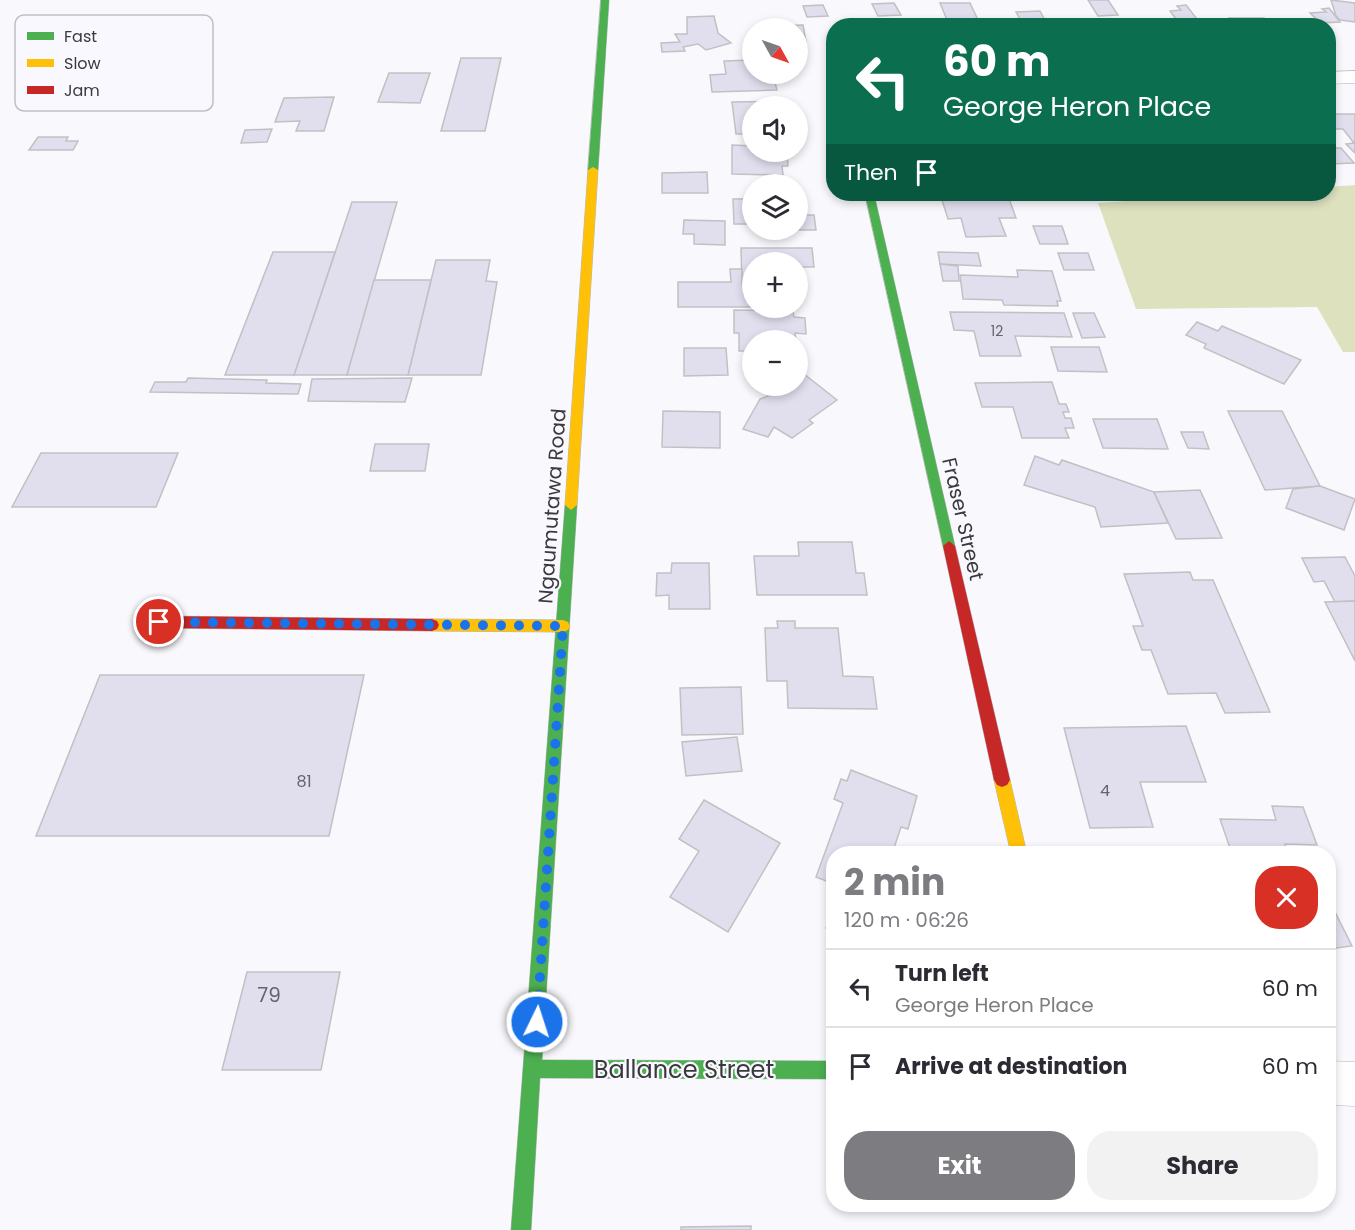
<!DOCTYPE html>
<meta charset="utf-8">
<style>
:root{--surface:#fff;--page:#f2f2f3;--text:#2b2b33;--muted:#7c7c81;--line:#e1e1e2;--accent:#7d7d81}
body{margin:0;font-family:Poppins,sans-serif;background:var(--page);color:var(--text);height:100vh;display:flex;flex-direction:column;font-size:22px;white-space:nowrap}
*{box-sizing:border-box;margin:0}
p{font-size:20px;color:var(--muted)}
.icon{flex:none;width:33px;height:33px;fill:none;stroke:currentColor;stroke-width:2;stroke-linecap:round;stroke-linejoin:round}
.map{position:relative;flex:1;overflow:hidden}
.panel{position:absolute;left:826px;top:846px;width:510px;height:366px;display:flex;flex-direction:column;background:var(--surface);border-radius:24px;box-shadow:0 3px 9px #0003}
.panel>*{flex:none}
.guide{position:absolute;left:826px;top:18px;width:510px;height:183px;border-radius:24px;box-shadow:0 3px 9px #0003;background:#0b6e4f;color:#fff;overflow:hidden}
.needle{width:39px;rotate:130deg}
.fabs{position:absolute;left:742px;top:18px;display:grid;gap:12px}
.fabs a{display:grid;place-items:center;width:66px;height:66px;border-radius:50%;background:var(--surface);box-shadow:0 3px 9px #0003;font-size:30px}
.pin{position:absolute;display:grid;place-items:center;width:51px;height:51px;color:#fff;margin:-26px;border:3px solid #fff;border-radius:50%;box-shadow:0 2px 6px #0007}
.me{position:absolute;width:66px;margin:-33px;rotate:4deg;stroke-linejoin:round;filter:drop-shadow(0 0 4px #0008)}
.turn{display:flex;align-items:center;gap:21px;height:126px;padding:0 18px;font-size:27px}
.turn .icon{width:78px;height:78px;stroke-width:2.5}
.turn b{display:block;font-size:42px;line-height:51px}
.then{display:flex;align-items:center;height:57px;padding:0 18px;background:#0003;gap:12px;font-size:22px}
.round{display:grid;place-items:center;flex:none;width:63px;height:63px;border-radius:24px;background:var(--page)}
.head{display:flex;align-items:center;justify-content:space-between;height:102px;padding:0 18px}
h1{font-size:36px;font-weight:700;line-height:45px;color:var(--accent)}
.action{display:flex;gap:12px;margin-top:auto;padding:12px 18px}
.action a{flex:1;height:69px;border-radius:24px;background:var(--accent);color:#fff;font-size:24px;font-weight:700;line-height:69px;text-align:center}
.action a+a{background:var(--page);color:var(--text)}
ul{padding:0;list-style:none}
li{display:flex;align-items:center;gap:18px;height:78px;padding:0 18px;border-top:2px solid var(--line)}
li div{flex:1}
li b{display:block;font-size:22px}
li em{font-style:normal}
.map>svg:first-child{display:block}
.green{fill:#dee1be}
.building{fill:#e1deee;stroke:#c1c1c4;stroke-width:1.5}
.lines{fill:none;stroke-linecap:round;stroke-linejoin:round}
.street-casing{stroke:#b5b5b8;stroke-width:1}
.fast-casing{stroke:#b5b5b8;stroke-width:1}
.slow-casing{stroke:#b5b5b8;stroke-width:1}
.jam-casing{stroke:#b5b5b8;stroke-width:1}
.street{fill:#fefeff;fill-rule:evenodd}
.fast{fill:#4caf50;fill-rule:evenodd}
.slow{fill:#ffc107;fill-rule:evenodd}
.jam{fill:#c62828;fill-rule:evenodd}
.route{stroke:#1a73e8;stroke-width:10;stroke-dasharray:0 18}
.labels{text-anchor:middle;dominant-baseline:central;stroke-width:4.5;stroke-linejoin:round;paint-order:stroke}
.far-number-label{font-size:14px;fill:#64636a}
.number-label{font-size:16px;fill:#64636a}
.street-label{font-size:20px;fill:#3a3a3e;stroke:#f8f8fe}
.near-number-label{font-size:20px;fill:#64636a}
.near-street-label{font-size:24px;fill:#3a3a3e;stroke:#f8f8fe}
.key{fill:#f8f8fe;stroke:#bfbfc4;stroke-width:1.5}
.key-label{font-size:16px;fill:#3a3a3e}
</style>
<div class="map">
<svg width="1355" height="1230" viewBox="0 0 1355 1230">
<rect width="100%" height="100%" fill="#f9f9fd"/>
<path class="green" d="M 1355,185 L 1355,352 L 1343,352 L 1317,307 L 1136,309 L 1098,203 L 1235,194 L 1329,194 L 1329,187 Z"/>
<g class="building">
<path d="M 1088,0 L 1108,0 L 1118,15 L 1098,16 Z"/>
<path d="M 1331,0 L 1355,3 L 1355,22 L 1340,20 L 1336,16 Z"/>
<path d="M 894,3 L 901,15 L 878,16 L 872,4 Z"/>
<path d="M 940,3 L 970,3 L 978,20 L 947,20 Z"/>
<path d="M 823,5 L 828,16 L 807,17 L 803,6 Z"/>
<path d="M 1186,5 L 1200,23 L 1180,24 L 1170,11 L 1181,10 L 1177,6 Z"/>
<path d="M 1329,8 L 1340,22 L 1320,23 L 1310,13 L 1326,12 L 1322,9 Z"/>
<path d="M 1040,11 L 1048,26 L 1024,26 L 1016,12 Z"/>
<path d="M 714,16 L 718,33 L 731,43 L 706,50 L 698,44 L 683,47 L 685,51 L 662,52 L 661,43 L 680,42 L 675,34 L 687,34 L 687,17 Z"/>
<path d="M 1229,18 L 1264,18 L 1270,26 L 1234,26 Z"/>
<path d="M 803,25 L 806,42 L 798,42 L 798,28 L 764,28 L 763,26 Z"/>
<path d="M 461,58 L 501,58 L 485,131 L 441,131 Z"/>
<path d="M 753,60 L 753,74 L 773,75 L 777,90 L 712,92 L 710,75 L 726,74 L 724,61 Z"/>
<path d="M 389,73 L 430,73 L 420,103 L 378,102 Z"/>
<path d="M 334,97 L 324,131 L 296,131 L 300,121 L 275,122 L 284,98 Z"/>
<path d="M 789,101 L 790,106 L 753,106 L 753,134 L 736,134 L 732,102 Z"/>
<path d="M 1329,114 L 1355,114 L 1355,153 L 1346,144 L 1354,143 L 1343,129 L 1334,129 L 1329,123 Z"/>
<path d="M 272,129 L 267,142 L 241,143 L 245,130 Z"/>
<path d="M 38,137 L 68,137 L 66,141 L 78,141 L 73,150 L 29,150 Z"/>
<path d="M 732,145 L 753,146 L 753,152 L 787,152 L 788,166 L 782,166 L 783,175 L 732,174 Z"/>
<path d="M 1329,148 L 1341,148 L 1354,163 L 1329,164 Z"/>
<path d="M 707,172 L 708,193 L 662,193 L 662,173 Z"/>
<path d="M 973,194 L 1008,196 L 1016,218 L 999,218 L 1006,236 L 966,237 L 961,218 L 948,219 L 941,197 Z"/>
<path d="M 733,199 L 753,199 L 753,224 L 734,224 Z"/>
<path d="M 798,199 L 801,199 L 803,215 L 814,215 L 816,230 L 776,230 L 798,230 Z"/>
<path d="M 352,202 L 397,202 L 347,375 L 294,375 Z"/>
<path d="M 684,220 L 725,221 L 725,245 L 694,244 L 694,234 L 683,234 Z"/>
<path d="M 1033,226 L 1062,226 L 1068,244 L 1040,244 Z"/>
<path d="M 741,248 L 812,248 L 814,267 L 798,267 L 798,262 L 753,262 L 753,286 L 742,285 Z"/>
<path d="M 273,252 L 335,252 L 294,375 L 225,375 Z"/>
<path d="M 938,252 L 978,253 L 981,266 L 940,264 Z"/>
<path d="M 1058,253 L 1088,253 L 1094,270 L 1064,270 Z"/>
<path d="M 436,260 L 490,260 L 486,281 L 497,282 L 481,375 L 408,375 Z"/>
<path d="M 940,264 L 958,266 L 959,281 L 943,281 Z"/>
<path d="M 730,269 L 742,269 L 742,285 L 749,286 L 751,307 L 678,307 L 678,282 L 731,282 Z"/>
<path d="M 1017,270 L 1052,271 L 1061,301 L 1057,301 L 1058,306 L 1004,305 L 1002,300 L 963,299 L 960,275 L 1018,277 Z"/>
<path d="M 374,280 L 431,280 L 408,375 L 347,375 Z"/>
<path d="M 734,310 L 793,311 L 794,317 L 805,318 L 806,334 L 795,333 L 796,340 L 753,340 L 751,361 L 751,351 L 739,351 L 739,333 L 734,333 Z"/>
<path d="M 950,312 L 1064,313 L 1072,337 L 1015,336 L 1021,356 L 980,356 L 974,331 L 954,330 Z"/>
<path d="M 1073,313 L 1094,313 L 1105,337 L 1082,338 Z"/>
<path d="M 1197,322 L 1218,331 L 1222,326 L 1301,360 L 1284,384 L 1204,348 L 1206,344 L 1186,335 Z"/>
<path d="M 1051,347 L 1099,347 L 1107,372 L 1058,371 Z"/>
<path d="M 684,348 L 726,348 L 728,375 L 684,376 Z"/>
<path d="M 804,374 L 837,400 L 809,420 L 813,423 L 792,438 L 774,427 L 768,437 L 743,429 L 760,399 L 778,392 L 773,386 L 798,386 L 798,376 Z"/>
<path d="M 188,378 L 267,380 L 266,383 L 301,384 L 298,394 L 150,392 L 155,382 L 186,382 Z"/>
<path d="M 412,378 L 405,402 L 308,401 L 312,379 Z"/>
<path d="M 1052,382 L 1059,404 L 1066,404 L 1069,412 L 1063,412 L 1065,418 L 1071,418 L 1074,428 L 1065,428 L 1069,438 L 1022,438 L 1013,407 L 982,407 L 975,383 Z"/>
<path d="M 663,411 L 720,412 L 720,448 L 662,447 Z"/>
<path d="M 1228,411 L 1282,411 L 1320,486 L 1265,490 Z"/>
<path d="M 1093,419 L 1157,419 L 1168,449 L 1103,448 Z"/>
<path d="M 1181,432 L 1203,432 L 1209,449 L 1188,448 Z"/>
<path d="M 375,444 L 429,444 L 425,471 L 370,471 Z"/>
<path d="M 41,453 L 178,453 L 156,507 L 12,507 Z"/>
<path d="M 1035,456 L 1059,465 L 1062,460 L 1154,492 L 1168,523 L 1101,527 L 1095,507 L 1024,485 Z"/>
<path d="M 1320,486 L 1355,499 L 1344,530 L 1286,508 L 1293,489 Z"/>
<path d="M 1200,490 L 1222,538 L 1176,539 L 1154,492 Z"/>
<path d="M 798,542 L 852,542 L 856,573 L 864,573 L 867,595 L 757,595 L 754,556 L 799,556 Z"/>
<path d="M 1345,557 L 1355,576 L 1355,601 L 1335,602 L 1324,581 L 1314,582 L 1302,558 Z"/>
<path d="M 672,563 L 709,563 L 710,609 L 669,609 L 669,595 L 656,596 L 657,573 L 671,573 Z"/>
<path d="M 1190,572 L 1193,580 L 1213,580 L 1270,712 L 1225,713 L 1216,693 L 1168,694 L 1151,650 L 1142,650 L 1133,626 L 1143,626 L 1124,574 Z"/>
<path d="M 1355,601 L 1355,661 L 1325,602 Z"/>
<path d="M 777,621 L 795,621 L 795,628 L 838,628 L 843,676 L 873,677 L 877,709 L 788,708 L 787,681 L 767,681 L 765,628 L 778,628 Z"/>
<path d="M 100,675 L 364,675 L 329,836 L 36,836 Z"/>
<path d="M 741,687 L 743,734 L 682,735 L 680,688 Z"/>
<path d="M 1186,726 L 1206,782 L 1140,782 L 1153,827 L 1090,828 L 1064,728 Z"/>
<path d="M 737,737 L 742,771 L 686,776 L 682,742 Z"/>
<path d="M 851,770 L 917,796 L 908,829 L 901,827 L 892,854 L 834,854 L 834,884 L 816,877 L 843,803 L 834,799 L 841,779 L 847,781 Z"/>
<path d="M 704,800 L 780,843 L 728,932 L 670,897 L 699,851 L 679,839 Z"/>
<path d="M 1272,806 L 1303,807 L 1317,845 L 1285,844 L 1287,854 L 1232,854 L 1220,819 L 1276,820 Z"/>
<path d="M 1329,900 L 1352,946 L 1329,949 Z"/>
<path d="M 834,906 L 834,931 L 826,928 Z"/>
<path d="M 247,972 L 340,972 L 321,1070 L 222,1070 Z"/>
<path d="M 751,1226 L 751,1230 L 681,1230 L 681,1227 Z"/>
</g>
<g class="lines">
<defs>
<g id="street">
<path d="M 1355,71 L 1355,83 L 1329,84 L 1329,72 Z"/>
<path d="M 1329,1061 L 1355,1062 L 1355,1106 L 1329,1105 Z"/>
</g>
<g id="fast">
<path d="M 601,0 L 609,0 L 598,170 L 593,173 L 588,170 Z"/>
<path d="M 865,194 L 874,194 L 955,546 L 949,551 L 943,546 Z"/>
<path d="M 571,500 L 577,505 L 542,1060 L 834,1061 L 834,1079 L 540,1078 L 531,1230 L 511,1230 L 565,505 Z"/>
</g>
<g id="slow">
<path d="M 593,167 L 598,170 L 577,505 L 571,510 L 565,505 L 588,170 Z"/>
<path d="M 432,619 L 563,620 L 568,622 L 570,626 L 568,630 L 563,632 L 432,631 L 427,629 L 425,625 L 427,621 Z"/>
<path d="M 1002,773 L 1007,775 L 1010,780 L 1027,854 L 1011,854 L 994,780 L 997,775 Z"/>
</g>
<g id="jam">
<path d="M 949,541 L 955,546 L 1010,780 L 1007,785 L 1002,787 L 997,785 L 994,780 L 943,546 Z"/>
<path d="M 159,616 L 432,619 L 437,621 L 439,625 L 437,629 L 432,631 L 159,628 L 154,626 L 152,622 L 154,618 Z"/>
</g>
</defs>
<use href="#street" class="street-casing"/>
<use href="#fast" class="fast-casing"/>
<use href="#slow" class="slow-casing"/>
<use href="#jam" class="jam-casing"/>
<use href="#street" class="street"/>
<use href="#fast" class="fast"/>
<use href="#slow" class="slow"/>
<use href="#jam" class="jam"/>
</g>
<g class="lines">
<path class="route" d="M 159,622 L 563,626 L 537,1022"/>
</g>
<g class="labels">
<g class="far-number-label">
<text x="997" y="331">12</text>
</g>
<g class="number-label">
<text x="304" y="781">81</text>
<text x="1105" y="790">4</text>
</g>
<g class="street-label">
<text transform="translate(552 506) rotate(-86)">Ngaumutawa Road</text>
<text transform="translate(963 519) rotate(77)">Fraser Street</text>
</g>
<g class="near-number-label">
<text x="269" y="995">79</text>
</g>
<g class="near-street-label">
<text x="684" y="1069">Ballance Street</text>
</g>
</g>
<rect x="15" y="15" width="198" height="96" rx="9" class="key"/>
<rect x="27" y="32" width="27" height="8" fill="#4caf50"/>
<rect x="27" y="59" width="27" height="8" fill="#ffc107"/>
<rect x="27" y="86" width="27" height="8" fill="#c62828"/>
<g class="key-label">
<text x="64" y="42">Fast</text>
<text x="64" y="69">Slow</text>
<text x="64" y="96">Jam</text>
</g>
</svg>
<div class="fabs">
<a><svg class="needle" viewBox="-14 -14 28 28"><path d="M0-13l5 13h-10z" fill="#e53935"/><path d="M0 13l5-13h-10z" fill="#7c7c81"/></svg></a>
<a><svg class="icon" aria-label="sound" viewBox="0 0 24 24"><path d="M4 9h4l5-4v14l-5-4H4zM17 9q2 3 0 6"/></svg></a>
<a><svg class="icon" aria-label="layers" viewBox="0 0 24 24"><path d="M12 4l9 5-9 5-9-5zM3 14l9 5 9-5"/></svg></a>
<a>+</a>
<a>−</a>
</div>
<div class="pin" style="left:159px;top:622px;background:#d93025"><svg class="icon" aria-label="arrive" viewBox="0 0 24 24"><path d="M6 21V4h12l-3 4 3 4H6"/></svg></div>
<svg class="me" style="left:537px;top:1022px" viewBox="-20 -20 40 40"><circle r="17" fill="#1a73e8" stroke="#fff" stroke-width="3"/><path d="M0-11L8 9 0 5-8 9z" fill="#fff"/></svg>
<div class="guide">
<div class="turn"><svg class="icon" aria-label="left" viewBox="0 0 24 24"><path d="M17 20v-9H6M10 6l-5 5 5 5"/></svg><div><b>60 m</b>George Heron Place</div></div>
<div class="then">Then<svg class="icon" aria-label="arrive" viewBox="0 0 24 24"><path d="M6 21V4h12l-3 4 3 4H6"/></svg></div>
</div>
<section class="panel">
<div class="head"><div><h1>2 min</h1><p>120 m · 06:26</p></div><a class="round" style="background:#d93025;color:#fff"><svg class="icon" aria-label="close" viewBox="0 0 24 24"><path d="M6 6l12 12M18 6L6 18"/></svg></a></div>
<ul>
<li><svg class="icon" aria-label="left" viewBox="0 0 24 24"><path d="M17 20v-9H6M10 6l-5 5 5 5"/></svg><div><b>Turn left</b><p>George Heron Place</p></div><em>60 m</em></li>
<li><svg class="icon" aria-label="arrive" viewBox="0 0 24 24"><path d="M6 21V4h12l-3 4 3 4H6"/></svg><div><b>Arrive at destination</b></div><em>60 m</em></li>
</ul>
<div class="action"><a>Exit</a><a>Share</a></div>
</section>
</div>
